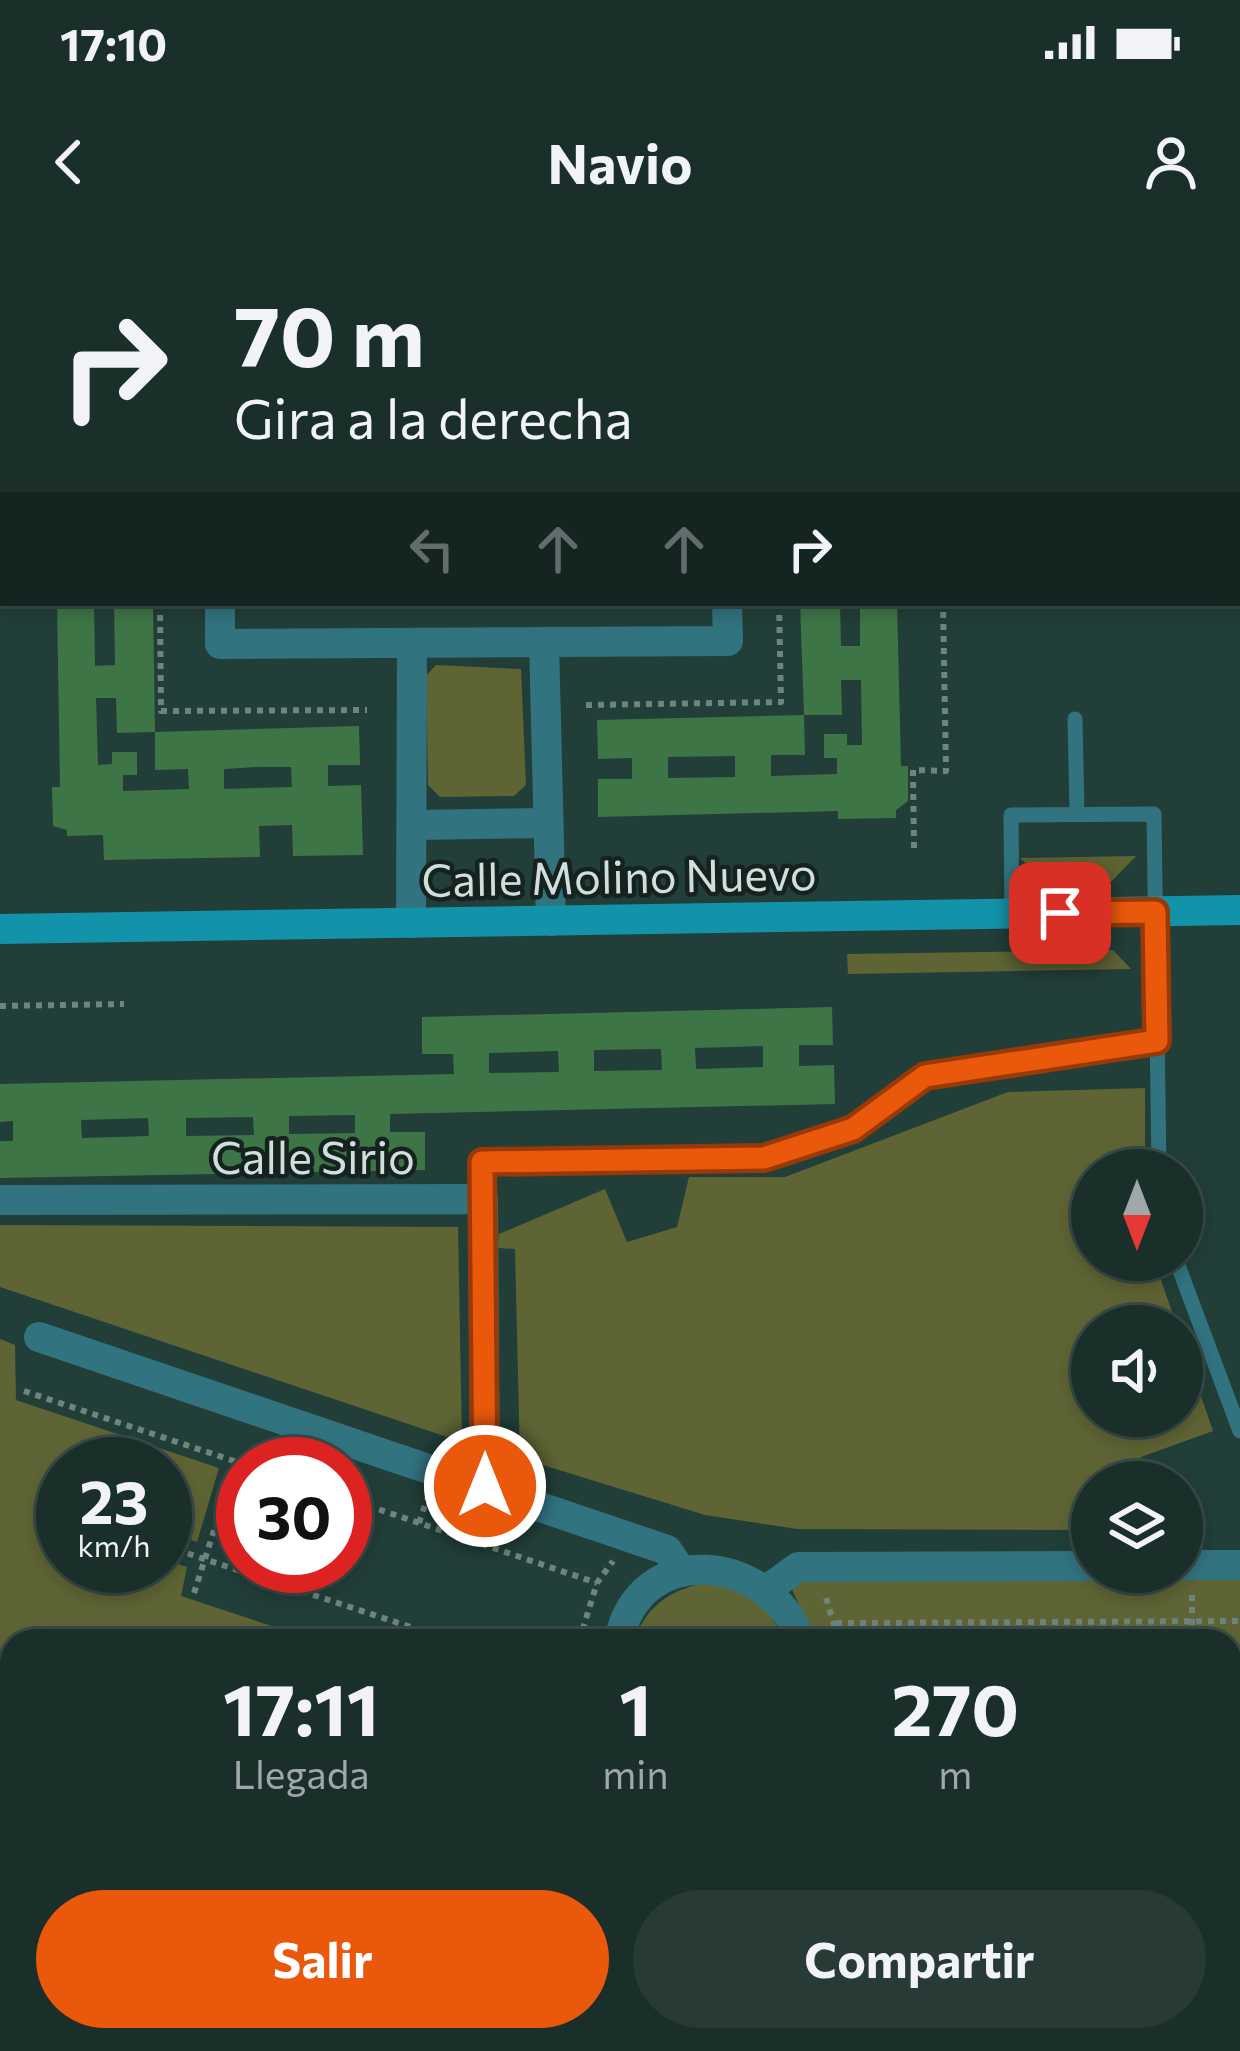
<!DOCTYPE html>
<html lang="es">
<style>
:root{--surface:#1a2e2a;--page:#273a36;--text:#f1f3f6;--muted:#9fa8a8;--line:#384a47;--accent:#ea580c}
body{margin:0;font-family:Commissioner,sans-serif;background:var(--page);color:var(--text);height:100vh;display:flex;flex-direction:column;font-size:45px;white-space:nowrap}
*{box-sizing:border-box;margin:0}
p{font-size:39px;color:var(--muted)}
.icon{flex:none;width:66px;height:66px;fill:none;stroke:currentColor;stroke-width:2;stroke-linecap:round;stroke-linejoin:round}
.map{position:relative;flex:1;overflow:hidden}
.drawer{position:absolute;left:0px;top:1389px;width:1242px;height:423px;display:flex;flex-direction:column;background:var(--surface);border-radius:36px 36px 0 0;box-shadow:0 6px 18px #0003,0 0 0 3px var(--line)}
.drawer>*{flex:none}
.hud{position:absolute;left:0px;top:0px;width:1242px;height:366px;box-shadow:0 6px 18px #0003,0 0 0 3px var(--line);background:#1a2e2a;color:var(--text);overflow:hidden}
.needle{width:78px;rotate:180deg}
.fabs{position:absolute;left:1071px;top:909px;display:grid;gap:24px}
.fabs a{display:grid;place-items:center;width:132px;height:132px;border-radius:50%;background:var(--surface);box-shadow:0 6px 18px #0003,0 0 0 3px var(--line);font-size:60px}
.speed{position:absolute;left:36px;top:1197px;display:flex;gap:24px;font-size:60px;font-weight:700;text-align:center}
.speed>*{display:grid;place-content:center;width:156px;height:156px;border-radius:50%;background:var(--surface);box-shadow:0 6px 18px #0003,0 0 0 3px var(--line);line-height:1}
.speed small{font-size:30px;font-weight:400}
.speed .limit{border:18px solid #d22;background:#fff;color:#111}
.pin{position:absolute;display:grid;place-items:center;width:102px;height:102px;color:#fff;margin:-51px;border-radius:24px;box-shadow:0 6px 18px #0006}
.me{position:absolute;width:132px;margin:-66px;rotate:0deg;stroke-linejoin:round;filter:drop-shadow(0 0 9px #0008)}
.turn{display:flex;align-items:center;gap:42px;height:252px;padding:0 36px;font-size:54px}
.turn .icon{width:156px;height:156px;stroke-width:2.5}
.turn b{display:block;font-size:84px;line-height:102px}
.lanes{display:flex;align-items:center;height:114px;padding:0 36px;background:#0003;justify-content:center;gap:60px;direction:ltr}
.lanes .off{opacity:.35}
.eta{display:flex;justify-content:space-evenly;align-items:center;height:204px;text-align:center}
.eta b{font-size:72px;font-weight:700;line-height:84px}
.primary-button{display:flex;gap:24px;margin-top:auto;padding:24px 36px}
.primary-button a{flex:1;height:138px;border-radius:72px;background:var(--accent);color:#fff;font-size:48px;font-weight:700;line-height:138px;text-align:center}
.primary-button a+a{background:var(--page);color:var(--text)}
.status{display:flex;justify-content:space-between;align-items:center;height:84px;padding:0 60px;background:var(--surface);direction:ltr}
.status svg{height:33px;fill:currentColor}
header{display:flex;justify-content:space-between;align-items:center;height:156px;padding:0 36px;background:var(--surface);font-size:54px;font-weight:700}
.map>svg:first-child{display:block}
.green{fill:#5e6434}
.building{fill:#3e7547;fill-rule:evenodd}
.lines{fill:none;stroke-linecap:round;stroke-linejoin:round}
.path{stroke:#6e847f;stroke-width:6;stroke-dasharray:6 6;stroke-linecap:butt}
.lane{stroke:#327380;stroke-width:15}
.street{stroke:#327380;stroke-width:30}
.secondary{stroke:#1293a9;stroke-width:30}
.route-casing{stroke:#983908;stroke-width:30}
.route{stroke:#ea580c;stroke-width:21}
.labels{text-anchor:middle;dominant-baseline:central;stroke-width:9;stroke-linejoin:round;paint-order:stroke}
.street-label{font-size:45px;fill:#cfdfdb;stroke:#16221f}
</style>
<div class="status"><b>17:10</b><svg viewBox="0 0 49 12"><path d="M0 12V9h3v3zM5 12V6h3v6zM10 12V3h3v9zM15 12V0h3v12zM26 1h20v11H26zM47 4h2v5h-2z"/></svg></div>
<header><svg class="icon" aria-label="back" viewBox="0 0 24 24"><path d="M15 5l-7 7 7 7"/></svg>Navio<svg class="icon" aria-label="person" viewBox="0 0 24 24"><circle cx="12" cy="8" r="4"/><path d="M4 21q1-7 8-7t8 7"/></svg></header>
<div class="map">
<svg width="1240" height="1811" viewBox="0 0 1240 1811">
<rect width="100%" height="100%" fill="#223e38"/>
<g class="green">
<path d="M 436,425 L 521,429 L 526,545 L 514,556 L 440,557 L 428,545 L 426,436 Z"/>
<path d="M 1136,616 L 1112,641 L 1047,643 L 1020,618 Z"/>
<path d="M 1113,710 L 1131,729 L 848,734 L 847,714 Z"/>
<path d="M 1145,848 L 1145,930 L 1092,930 L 1092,1020 L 1154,1020 L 1177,1086 L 1092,1086 L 1092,1176 L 1182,1176 L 1182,1101 L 1213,1191 L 1141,1217 L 1140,1232 L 1123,1234 L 1123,1242 L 1092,1242 L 1092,1290 L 797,1289 L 705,1275 L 520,1218 L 515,1009 L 498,1008 L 499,994 L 605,949 L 627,1002 L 677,987 L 689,937 L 785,937 L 1008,852 Z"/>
<path d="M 0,985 L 458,987 L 462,1202 L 0,1047 Z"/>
<path d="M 0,1099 L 15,1105 L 16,1160 L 219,1228 L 197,1302 L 165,1292 L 165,1224 L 63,1224 L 63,1326 L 165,1326 L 165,1320 L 187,1327 L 181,1356 L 311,1399 L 12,1401 L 12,1800 L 472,1800 L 508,1811 L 0,1811 Z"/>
<path d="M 811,1336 L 1240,1337 L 1240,1529 L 1230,1529 L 1230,1401 L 815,1401 L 791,1347 Z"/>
<path d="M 710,1342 L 760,1360 L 786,1401 L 633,1401 C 648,1364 671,1349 710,1342 Z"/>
<path d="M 1230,1580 L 1240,1580 L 1240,1811 L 1085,1811 L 1085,1800 L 1230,1800 Z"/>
<path d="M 530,1800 L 1023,1800 L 1023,1811 L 527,1811 Z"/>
</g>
<g class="building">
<path d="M 57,363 L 94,363 L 95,426 L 115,425 L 114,363 L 153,363 L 155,492 L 117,493 L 116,458 L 96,458 L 98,525 L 112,524 L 112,512 L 137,512 L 137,535 L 123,535 L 123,551 L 189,549 L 188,529 L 155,530 L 155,492 L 359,486 L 360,525 L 328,525 L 328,546 L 361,545 L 363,615 L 293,616 L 292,585 L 259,586 L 260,617 L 104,620 L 103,595 L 67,596 L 67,590 L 53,586 L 52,547 L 60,547 ZM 258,527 L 291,527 L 292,547 L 224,549 L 224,529 Z"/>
<path d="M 800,363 L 840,363 L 841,406 L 860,406 L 860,363 L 897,363 L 901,526 L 908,526 L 908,561 L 896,570 L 896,578 L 838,579 L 838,571 L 598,577 L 598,539 L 632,539 L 632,518 L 598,519 L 597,480 L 804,475 L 805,515 L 771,515 L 771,536 L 837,534 L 837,518 L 824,518 L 824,494 L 847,494 L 847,505 L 862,505 L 861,440 L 841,440 L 842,475 L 804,475 ZM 735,516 L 735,537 L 668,538 L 668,517 Z"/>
<path d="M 832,767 L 833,805 L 799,805 L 799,826 L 834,825 L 835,864 L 390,874 L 390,892 L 425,892 L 425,930 L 0,938 L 0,901 L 13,901 L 13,881 L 0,882 L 0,844 L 454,834 L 453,814 L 422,814 L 422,777 ZM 763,806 L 763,827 L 696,829 L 695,808 ZM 661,809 L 662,830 L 594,831 L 594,810 ZM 558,811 L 559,832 L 489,833 L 489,813 ZM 355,875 L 355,893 L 289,894 L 289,876 ZM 253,877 L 254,895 L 186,896 L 186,878 ZM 148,878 L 149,896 L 82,898 L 81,880 Z"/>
</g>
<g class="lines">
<g class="path">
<path d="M 598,0 L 598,3"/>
<path d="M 655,0 L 655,3"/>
<path d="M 726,0 L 726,3"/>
<path d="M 775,0 L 775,3"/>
<path d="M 153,2 L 255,2"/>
<path d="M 1239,277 L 1240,277"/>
<path d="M 160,363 L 161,471 L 367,470"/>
<path d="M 586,465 L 781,462 L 779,363"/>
<path d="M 914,608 L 913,530 L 946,531 L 943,363"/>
<path d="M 0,766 L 124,764"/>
<path d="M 24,1151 L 243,1224"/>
<path d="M 345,1258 L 597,1343"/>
<path d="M 419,1283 L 427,1259"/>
<path d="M 165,1306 L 453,1401"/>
<path d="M 194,1353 L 236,1222"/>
<path d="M 1192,1355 L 1192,1401"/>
<path d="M 826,1358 L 839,1401"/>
<path d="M 836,1383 L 1240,1381"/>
<path d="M 579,1401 L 597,1343 L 613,1321"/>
<path d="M 1230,1486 L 1240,1486"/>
</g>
<g class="lane">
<path d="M 1075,479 L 1077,574"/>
<path d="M 1012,674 L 1011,575 L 1154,574 L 1159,930"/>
<path d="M 483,959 L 482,921 L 764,918 L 853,889 L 925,836 L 1157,801"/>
<path d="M 1176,1020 L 1240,1191"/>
</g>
<g class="street">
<path d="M 1239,111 L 1240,111"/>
<path d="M 0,133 L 3,133"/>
<path d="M 220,363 L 220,404 L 728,401 L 727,363"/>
<path d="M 544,402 L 551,681"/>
<path d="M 414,585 L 545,583"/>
<path d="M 411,683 L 412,403"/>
<path d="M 0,960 L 483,959 L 485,1246"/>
<path d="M 39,1097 L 667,1310 L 682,1332"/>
<path d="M 1182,1325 L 1240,1325"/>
<path d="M 768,1349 L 798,1327 L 1092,1326"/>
<path d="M 619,1401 C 638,1300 770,1312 801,1401"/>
<path d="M 1230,1539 L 1240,1539"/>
<path d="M 1058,1811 L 1058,1800"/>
</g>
<path class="secondary" d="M 0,689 L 1240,670"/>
</g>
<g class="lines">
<defs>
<path id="route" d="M 485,1246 L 482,922 L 764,918 L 853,889 L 925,836 L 1157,801 L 1155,672 L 1060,673"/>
</defs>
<use href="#route" class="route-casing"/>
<use href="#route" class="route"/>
</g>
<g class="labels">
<g class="street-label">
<text transform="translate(619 635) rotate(-1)">Calle Molino Nuevo</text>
<text x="313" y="915">Calle Sirio</text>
</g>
</g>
</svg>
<div class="fabs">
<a><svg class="needle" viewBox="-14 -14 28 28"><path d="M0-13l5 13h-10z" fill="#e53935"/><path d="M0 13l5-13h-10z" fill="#9fa8a8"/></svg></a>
<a><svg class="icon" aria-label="sound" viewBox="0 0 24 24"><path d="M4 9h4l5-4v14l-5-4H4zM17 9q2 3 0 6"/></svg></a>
<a><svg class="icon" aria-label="layers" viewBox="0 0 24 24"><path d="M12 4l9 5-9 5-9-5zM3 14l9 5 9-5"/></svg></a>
</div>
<div class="speed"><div>23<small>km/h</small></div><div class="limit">30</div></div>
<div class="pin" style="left:1060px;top:673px;background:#d93025"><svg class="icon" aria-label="arrive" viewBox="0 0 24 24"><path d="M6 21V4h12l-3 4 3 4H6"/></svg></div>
<svg class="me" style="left:485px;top:1246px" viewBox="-20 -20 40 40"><circle r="17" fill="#ea580c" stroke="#fff" stroke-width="3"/><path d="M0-11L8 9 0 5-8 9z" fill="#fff"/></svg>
<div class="hud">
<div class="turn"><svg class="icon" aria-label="right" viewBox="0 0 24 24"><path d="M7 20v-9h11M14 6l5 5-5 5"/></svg><div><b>70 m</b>Gira a la derecha</div></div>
<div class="lanes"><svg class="icon off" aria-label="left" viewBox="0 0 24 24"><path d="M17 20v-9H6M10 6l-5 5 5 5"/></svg><svg class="icon off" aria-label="ahead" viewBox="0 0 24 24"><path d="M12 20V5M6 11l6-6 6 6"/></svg><svg class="icon off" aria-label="ahead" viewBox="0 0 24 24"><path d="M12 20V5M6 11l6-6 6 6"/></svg><svg class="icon" aria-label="right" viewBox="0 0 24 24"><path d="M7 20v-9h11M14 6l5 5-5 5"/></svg></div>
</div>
<section class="drawer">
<div class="eta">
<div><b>17:11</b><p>Llegada</p></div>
<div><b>1</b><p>min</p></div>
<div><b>270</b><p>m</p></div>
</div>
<div class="primary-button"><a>Salir</a><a>Compartir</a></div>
</section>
</div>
